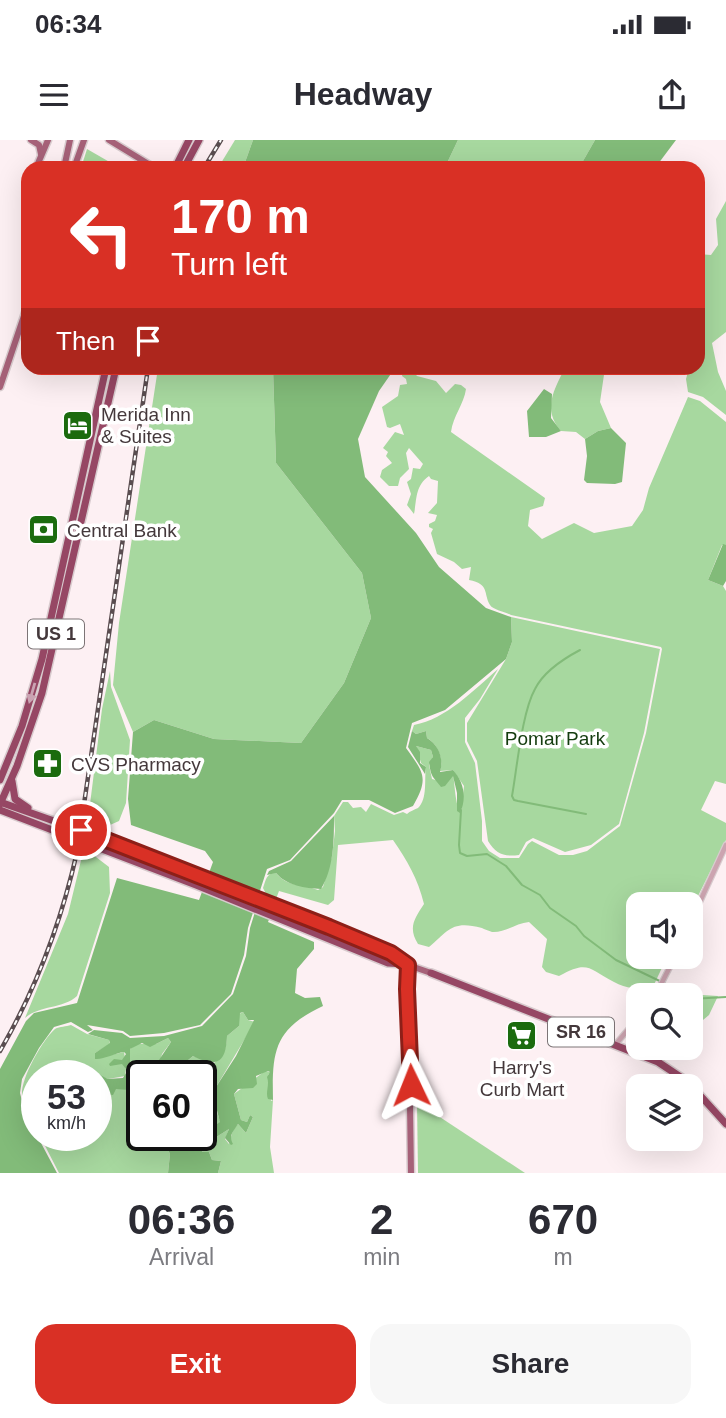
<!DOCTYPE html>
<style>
:root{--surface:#fff;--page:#f7f7f7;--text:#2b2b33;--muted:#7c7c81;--accent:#d93025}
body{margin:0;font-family:Helvetica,sans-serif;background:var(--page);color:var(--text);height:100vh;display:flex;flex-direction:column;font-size:26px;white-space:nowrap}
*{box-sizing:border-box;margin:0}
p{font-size:23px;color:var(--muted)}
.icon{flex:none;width:38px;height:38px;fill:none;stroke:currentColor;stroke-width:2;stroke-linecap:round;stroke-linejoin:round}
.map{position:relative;height:1033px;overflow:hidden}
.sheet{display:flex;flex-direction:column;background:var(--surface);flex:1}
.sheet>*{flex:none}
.banner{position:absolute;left:21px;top:21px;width:684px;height:214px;border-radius:21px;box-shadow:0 7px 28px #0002;background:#d93025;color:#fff;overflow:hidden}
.fabs{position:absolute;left:626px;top:752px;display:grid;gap:14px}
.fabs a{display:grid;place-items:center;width:77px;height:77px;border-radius:14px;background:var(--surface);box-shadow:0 7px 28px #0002;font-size:35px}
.speed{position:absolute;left:21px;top:920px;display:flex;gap:14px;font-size:35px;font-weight:700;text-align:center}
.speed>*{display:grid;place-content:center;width:91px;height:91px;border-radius:50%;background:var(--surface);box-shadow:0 7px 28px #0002;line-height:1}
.speed small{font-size:18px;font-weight:400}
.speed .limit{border:4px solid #111;border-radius:10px;background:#fff;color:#111}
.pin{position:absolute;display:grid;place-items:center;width:60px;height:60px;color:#fff;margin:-30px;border:4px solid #fff;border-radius:50%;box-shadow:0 2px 7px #0007}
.me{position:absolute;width:77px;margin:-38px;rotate:358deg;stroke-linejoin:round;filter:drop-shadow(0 0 5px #0008)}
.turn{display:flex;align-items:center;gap:24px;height:147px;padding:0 35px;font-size:32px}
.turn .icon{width:91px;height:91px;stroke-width:2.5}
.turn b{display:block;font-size:49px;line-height:60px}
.then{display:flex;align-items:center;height:66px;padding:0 35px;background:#0003;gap:14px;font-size:26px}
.eta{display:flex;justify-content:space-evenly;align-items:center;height:119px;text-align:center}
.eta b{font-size:42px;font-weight:600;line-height:49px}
.action{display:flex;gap:14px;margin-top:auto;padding:14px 35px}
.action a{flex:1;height:80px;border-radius:21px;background:var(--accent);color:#fff;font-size:28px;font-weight:600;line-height:80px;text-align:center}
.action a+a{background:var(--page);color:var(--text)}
.status{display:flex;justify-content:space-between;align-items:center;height:49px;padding:0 35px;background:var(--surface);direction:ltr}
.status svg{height:19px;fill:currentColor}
header{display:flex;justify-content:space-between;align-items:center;height:91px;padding:0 35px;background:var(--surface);font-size:32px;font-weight:600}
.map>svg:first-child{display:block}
.green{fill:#a7d89f}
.water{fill:#82bb79;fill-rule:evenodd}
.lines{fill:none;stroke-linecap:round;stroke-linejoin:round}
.stream{stroke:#82bb79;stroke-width:2}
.minor-casing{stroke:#d8cbce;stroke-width:7}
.major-casing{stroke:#d8cbce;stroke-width:9}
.highway-casing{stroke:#d8cbce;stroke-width:10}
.minor{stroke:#cca4b0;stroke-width:4.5}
.major{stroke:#a66178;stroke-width:6}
.highway{stroke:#964764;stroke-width:7}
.rail-casing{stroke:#5a4d50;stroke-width:4.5}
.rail{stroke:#fff;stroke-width:2;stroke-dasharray:5;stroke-linecap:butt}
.oneway{fill:#caa3b2}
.route-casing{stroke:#8d1f18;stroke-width:18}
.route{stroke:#d93025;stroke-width:12}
.labels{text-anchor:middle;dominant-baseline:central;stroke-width:7;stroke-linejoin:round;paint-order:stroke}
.shield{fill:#fff;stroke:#7c7476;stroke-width:2}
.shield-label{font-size:18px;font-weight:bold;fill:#44383b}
.poi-label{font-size:19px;fill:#44383b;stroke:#fff;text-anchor:start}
.park-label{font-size:19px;fill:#143c0f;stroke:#fff}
</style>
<div class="status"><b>06:34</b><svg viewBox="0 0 49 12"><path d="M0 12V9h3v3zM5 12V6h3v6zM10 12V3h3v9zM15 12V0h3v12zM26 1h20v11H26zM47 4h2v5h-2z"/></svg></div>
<header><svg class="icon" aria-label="menu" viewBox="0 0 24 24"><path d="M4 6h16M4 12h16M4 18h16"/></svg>Headway<svg class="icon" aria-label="share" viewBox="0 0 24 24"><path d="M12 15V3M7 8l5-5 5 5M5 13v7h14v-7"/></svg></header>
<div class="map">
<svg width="726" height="1033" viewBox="0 0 726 1033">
<rect width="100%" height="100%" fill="#fdf0f3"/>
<g class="green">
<path d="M 235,0 L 253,0 L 243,28 L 218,28 Z"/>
<path d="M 458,0 L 595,0 L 579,28 L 437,28 L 448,21 Z"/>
<path d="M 87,9 L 120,28 L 81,28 Z"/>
<path d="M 726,61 L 726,192 L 712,203 L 718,232 L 726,251 L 726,275 L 703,257 L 688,252 L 686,239 L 689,228 L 698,228 L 698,114 L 711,115 L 718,105 L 716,79 Z"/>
<path d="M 158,228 L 273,228 L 276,323 L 362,433 L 371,478 L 344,543 L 301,603 L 214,599 L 154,580 L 133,592 L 113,545 L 119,483 Z"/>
<path d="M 404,228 L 413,228 L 412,230 L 417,236 L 436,241 L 446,253 L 455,244 L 461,245 L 466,249 C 464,264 453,276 451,292 L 545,358 L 543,366 L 530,370 L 528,386 L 542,399 L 574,383 L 594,393 L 632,386 L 643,370 L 649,348 L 688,257 L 700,261 L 726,282 L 726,405 L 722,405 L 708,440 L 723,446 L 726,451 L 726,644 L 715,641 L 701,670 L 726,683 L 726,700 L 691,770 L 691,765 L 639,765 L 639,817 L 667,817 L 652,849 C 639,849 626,849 614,842 C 588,828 588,820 559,836 L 546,832 L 542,827 L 547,799 L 529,782 C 516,783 505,793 492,792 C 489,791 484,789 482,788 C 452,780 449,790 429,807 L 418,804 C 408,788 414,779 424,764 C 418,739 407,720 393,700 L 338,705 L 334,760 L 328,765 L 279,751 L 276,759 L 267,756 L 263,748 C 266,740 266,733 276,733 C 287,747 302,744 318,750 L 323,747 L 332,716 L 335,691 L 334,676 L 343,662 L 348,662 L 353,668 L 361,667 L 366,672 L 371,664 L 394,675 L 403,672 L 407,674 C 410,671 414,670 418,668 C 428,659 424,638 426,627 L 421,623 L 416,606 L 431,610 L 433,617 L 429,625 L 432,639 L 446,643 L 453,634 C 455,645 455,665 461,673 L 464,646 L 453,630 L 440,631 C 444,620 438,604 427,598 L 426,591 L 416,594 L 412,591 L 414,585 C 446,579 474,550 498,529 L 480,559 L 465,578 L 465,602 L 475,623 L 482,681 L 482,701 L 489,711 L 500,718 L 519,718 L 528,704 L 532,701 L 559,715 L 573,715 L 587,711 L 620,686 L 646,593 L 662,509 L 661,507 L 511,475 C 506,472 493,470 490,465 C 483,453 490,444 469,440 L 471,427 L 462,429 L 454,422 L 437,414 L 431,393 L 433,389 L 429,387 L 429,384 L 435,381 L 437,375 L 428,373 L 437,363 L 438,341 L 431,339 L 429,336 C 415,346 417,359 414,374 L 407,365 L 411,354 L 407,342 L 411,339 L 413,328 L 420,329 L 423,324 L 409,308 L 406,313 L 409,329 L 400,338 L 398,346 L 389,346 L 380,337 L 382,330 L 392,323 L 386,316 L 388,312 L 383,308 L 395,292 L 404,295 L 400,284 L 390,288 L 387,287 L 382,267 L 398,256 L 400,245 L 407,244 L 406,239 L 402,236 Z"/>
<path d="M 565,228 L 605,228 L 600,262 L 611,288 L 598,291 L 585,299 L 576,292 L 561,291 C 542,269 554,250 565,228 Z"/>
<path d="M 511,477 L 660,509 L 644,593 L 619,684 L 591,705 L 565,712 L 533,698 L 526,702 L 519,715 C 504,717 496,714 488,701 L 477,621 L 467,601 L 467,583 L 506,519 L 512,502 Z"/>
<path d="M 110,531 L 111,547 L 130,600 L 126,663 L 119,681 L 110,685 L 98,683 L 97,684 L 88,680 L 102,569 Z"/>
<path d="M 84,708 L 92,711 L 92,714 L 109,727 L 110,753 L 77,856 C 63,869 40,865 25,878 L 68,774 Z"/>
<path d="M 679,848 L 687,854 L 718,856 L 709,875 L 691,890 L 691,856 L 673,856 L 675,850 Z"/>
<path d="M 243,872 L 248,880 L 255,882 L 216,947 C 216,959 214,969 221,982 L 214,986 L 201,981 L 201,936 L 170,935 L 193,916 L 214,923 C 225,914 226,909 227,896 L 239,886 L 239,874 Z"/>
<path d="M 71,885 L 87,894 L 109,900 L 110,904 L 95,913 L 102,917 L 124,912 L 125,918 L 122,921 L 126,929 L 125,936 L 108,939 L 96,935 L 37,936 L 37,990 C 30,979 23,967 22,954 C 21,938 43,899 55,889 C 60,886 66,887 71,885 Z"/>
<path d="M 168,898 L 171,902 L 162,914 L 157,935 L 152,932 L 141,933 L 138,939 L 130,922 L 130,909 L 137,904 L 156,904 Z"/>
<path d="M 265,931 L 271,932 L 268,935 L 271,961 L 273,960 L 270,1007 L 274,1033 L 218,1033 L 221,1021 L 212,1020 L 209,1012 L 203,1012 L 193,1004 L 210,1001 L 229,989 L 225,999 L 229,1004 L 233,990 L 238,984 L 246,993 L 253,977 L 250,975 L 247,982 L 241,980 L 234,954 Z"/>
<path d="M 96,939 L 104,946 L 105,954 L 116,948 L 142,951 L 142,996 L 163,996 L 167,1001 L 166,1005 L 170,1014 L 168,1033 L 59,1033 L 40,996 L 96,996 Z"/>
<path d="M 417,962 L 525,1033 L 418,1033 Z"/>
</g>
<g class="water">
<path d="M 253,0 L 458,0 L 448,21 L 437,28 L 243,28 Z"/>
<path d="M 595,0 L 676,0 L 655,28 L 579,28 Z"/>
<path d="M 273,228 L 395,228 L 379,251 L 358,299 L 365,337 L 416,393 L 439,427 L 486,468 L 511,477 L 512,502 L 506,519 L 445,570 L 412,583 L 406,608 C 424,633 429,638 413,666 L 395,673 L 369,660 L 342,660 L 334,673 L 290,720 L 267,729 L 248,788 L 244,815 L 231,854 L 200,885 L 164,893 L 130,896 L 123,891 L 87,885 L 93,890 L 88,892 L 71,882 L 54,887 L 39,908 L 22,939 L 20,953 L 25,973 L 57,1033 L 0,1033 L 0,929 L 26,881 L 34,873 L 77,863 L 117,738 L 199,760 L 213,722 L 205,711 L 131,685 L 128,659 L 133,592 L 154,580 L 214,599 L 301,603 L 344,543 L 371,478 L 362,433 L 276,323 Z"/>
<path d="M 544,249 L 552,254 L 551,278 L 561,291 L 546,297 L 529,297 L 527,271 Z"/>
<path d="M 611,288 L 626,303 L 622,342 L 615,344 L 587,343 L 584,340 L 587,316 L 585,299 L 598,291 Z"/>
<path d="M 723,404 L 726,405 L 726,441 L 723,446 L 708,440 Z"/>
<path d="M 412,591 L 416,594 L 426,591 L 427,598 C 439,605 444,619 440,632 L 453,630 C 464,642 467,658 460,673 L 457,671 L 457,653 L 453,636 L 445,646 L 441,647 C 433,636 431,638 429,622 L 433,617 L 431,610 L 416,606 L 420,612 L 420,623 L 426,627 L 425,634 L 408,607 Z"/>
<path d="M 334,676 C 334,700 334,728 321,749 C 305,748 287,746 276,733 L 267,735 L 269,731 L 291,721 Z"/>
<path d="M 255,772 L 270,777 L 268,782 L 314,802 L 314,809 L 297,829 L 295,853 L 305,858 L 320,857 L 323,866 C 274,889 272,911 273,960 L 268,959 C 265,952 270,945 267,937 L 270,932 L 268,931 L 256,936 L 257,944 L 253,948 L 238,949 L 234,954 L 241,980 L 247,982 L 250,975 L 253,977 L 246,993 L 238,984 C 234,991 228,995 233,1004 L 231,1005 L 225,998 L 229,989 L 210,1001 L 193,1004 L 203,1012 L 209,1012 L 212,1020 L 221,1021 L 218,1033 L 168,1033 L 170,1014 L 166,1005 L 167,1001 L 163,996 L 201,996 L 201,981 L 214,986 L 220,982 L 214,959 L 216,947 L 236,916 L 254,880 L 248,880 L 243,872 L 240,873 L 239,886 L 227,896 C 226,923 217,928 193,916 L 169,936 L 142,936 L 142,951 L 116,949 L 113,955 L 105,954 L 104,946 L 96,936 L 98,934 L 108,939 L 123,938 L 126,933 L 126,929 L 122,924 L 110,926 L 109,924 L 114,919 L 122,920 L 126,914 L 124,912 C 115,913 103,920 95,919 L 95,913 L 110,903 L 109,900 L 88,894 L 94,890 L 122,893 L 130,898 L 164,896 L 202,886 L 233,854 L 246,816 L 250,788 ZM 168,898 L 171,902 L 159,920 L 157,935 L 152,934 L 152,930 C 141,927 144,935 138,939 L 130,922 L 130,909 L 142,903 L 150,907 Z"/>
</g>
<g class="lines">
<g class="stream">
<path d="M 580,510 C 563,519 544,531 535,549 C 522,572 517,628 512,656 L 514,660 L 518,661 L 586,674"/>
<path d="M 461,670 L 459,705 L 460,713 L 467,716 L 487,714 L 506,726 L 522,745 L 540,755 L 550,768 L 576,786 L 584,796 L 616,820 L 668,845 L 678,851 L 680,856"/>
<path d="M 691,859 L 726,857"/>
</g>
<defs>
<g id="minor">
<path d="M 691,781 L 726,705"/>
<path d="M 655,856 L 675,817"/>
<path d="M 615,905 L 639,877"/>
</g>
<g id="major">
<path d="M 31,0 L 39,5 L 41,14"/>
<path d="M 109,0 L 155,28"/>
<path d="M 36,28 L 48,0"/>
<path d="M 64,28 L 70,0"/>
<path d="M 74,28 L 84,0"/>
<path d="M 0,247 L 28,164"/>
<path d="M 411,1033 L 408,825 L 431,833"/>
</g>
<g id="highway">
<path d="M 175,28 L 189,0"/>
<path d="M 184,28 L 199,0"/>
<path d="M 0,640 L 22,586 L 42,519 L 106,228"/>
<path d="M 12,641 L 15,659 L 28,668"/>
<path d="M 0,662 L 108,700 L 329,787 L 391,813 L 408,825"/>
<path d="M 0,664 L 17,626 L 42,553 L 116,228"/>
<path d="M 0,670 L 196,745 L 388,823 L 404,824"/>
<path d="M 431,833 L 658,922 L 688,942 L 726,984"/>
</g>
</defs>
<use href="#minor" class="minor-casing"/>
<use href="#major" class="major-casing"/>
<use href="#highway" class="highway-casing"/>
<use href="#minor" class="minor"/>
<use href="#major" class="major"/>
<use href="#highway" class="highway"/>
<defs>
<g id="rail">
<path d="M 204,28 L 221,0"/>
<path d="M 0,911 C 36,849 61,783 77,712 L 148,228"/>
</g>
</defs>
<use href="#rail" class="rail-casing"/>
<use href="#rail" class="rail"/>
</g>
<defs><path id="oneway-solid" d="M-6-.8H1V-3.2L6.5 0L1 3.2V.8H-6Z" transform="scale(1.75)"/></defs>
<use class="oneway" href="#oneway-solid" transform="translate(32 553) rotate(106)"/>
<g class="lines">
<defs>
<path id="route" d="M 81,690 L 329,787 L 391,813 L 408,825 L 407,849 L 411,945"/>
</defs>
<use href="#route" class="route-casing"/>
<use href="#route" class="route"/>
</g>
<defs>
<symbol id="hotel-square" viewBox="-11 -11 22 22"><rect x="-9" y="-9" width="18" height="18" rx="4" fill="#1b6b0e" stroke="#fff"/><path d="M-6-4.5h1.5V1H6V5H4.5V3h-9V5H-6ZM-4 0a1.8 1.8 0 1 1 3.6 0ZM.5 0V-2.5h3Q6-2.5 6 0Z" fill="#fff"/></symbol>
<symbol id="bank-square" viewBox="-11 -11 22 22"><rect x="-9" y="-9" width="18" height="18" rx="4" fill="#1b6b0e" stroke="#fff"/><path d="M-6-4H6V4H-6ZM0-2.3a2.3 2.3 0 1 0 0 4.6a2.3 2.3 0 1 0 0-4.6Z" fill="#fff"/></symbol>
<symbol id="pharmacy-square" viewBox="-11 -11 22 22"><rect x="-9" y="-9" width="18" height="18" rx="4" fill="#1b6b0e" stroke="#fff"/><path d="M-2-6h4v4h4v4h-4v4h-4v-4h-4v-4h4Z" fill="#fff"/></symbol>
<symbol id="supermarket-square" viewBox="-11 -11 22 22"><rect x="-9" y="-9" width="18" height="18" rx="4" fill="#1b6b0e" stroke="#fff"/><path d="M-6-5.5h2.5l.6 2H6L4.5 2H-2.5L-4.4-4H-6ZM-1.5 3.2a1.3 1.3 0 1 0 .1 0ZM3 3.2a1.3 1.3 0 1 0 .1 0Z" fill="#fff"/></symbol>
</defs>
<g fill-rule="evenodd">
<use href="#hotel-square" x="60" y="268" width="35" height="35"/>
<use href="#bank-square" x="26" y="372" width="35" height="35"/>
<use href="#pharmacy-square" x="30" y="606" width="35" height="35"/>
<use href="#supermarket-square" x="504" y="878" width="35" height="35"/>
</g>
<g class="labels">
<g class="shield">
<rect x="28" y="479.5" width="56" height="29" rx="5"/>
<rect x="548" y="877.5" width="66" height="29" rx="5"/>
</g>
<g class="shield-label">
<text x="56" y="494">US 1</text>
<text x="581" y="892">SR 16</text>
</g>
<g class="poi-label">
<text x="101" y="274">Merida Inn<tspan x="101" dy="22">&amp; Suites</tspan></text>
<text x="67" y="390">Central Bank</text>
<text x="71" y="624">CVS Pharmacy</text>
<text x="522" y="927" text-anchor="middle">Harry's<tspan x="522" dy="22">Curb Mart</tspan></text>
</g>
<g class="park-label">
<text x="555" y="598">Pomar Park</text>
</g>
</g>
</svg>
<div class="fabs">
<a><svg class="icon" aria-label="sound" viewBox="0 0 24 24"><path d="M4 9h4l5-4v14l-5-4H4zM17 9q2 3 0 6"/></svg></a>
<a><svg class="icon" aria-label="search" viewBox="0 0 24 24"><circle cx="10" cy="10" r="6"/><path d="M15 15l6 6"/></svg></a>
<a><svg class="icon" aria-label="layers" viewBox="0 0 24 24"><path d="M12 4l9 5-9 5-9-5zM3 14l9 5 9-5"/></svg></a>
</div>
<div class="speed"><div>53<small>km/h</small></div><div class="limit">60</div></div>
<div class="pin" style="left:81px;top:690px;background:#d93025"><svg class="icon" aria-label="arrive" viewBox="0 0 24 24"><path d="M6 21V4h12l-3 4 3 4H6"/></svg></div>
<svg class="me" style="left:411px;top:945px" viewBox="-20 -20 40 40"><path d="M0-17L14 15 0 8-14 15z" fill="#d93025" stroke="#fff" stroke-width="4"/></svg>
<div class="banner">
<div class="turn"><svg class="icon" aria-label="left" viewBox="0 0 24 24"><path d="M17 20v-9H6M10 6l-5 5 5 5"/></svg><div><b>170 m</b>Turn left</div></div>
<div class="then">Then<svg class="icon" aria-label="arrive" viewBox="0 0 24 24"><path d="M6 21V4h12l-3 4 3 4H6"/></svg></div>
</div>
</div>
<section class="sheet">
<div class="eta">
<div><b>06:36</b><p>Arrival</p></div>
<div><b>2</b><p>min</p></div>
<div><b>670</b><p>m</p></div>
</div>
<div class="action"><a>Exit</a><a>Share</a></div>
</section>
